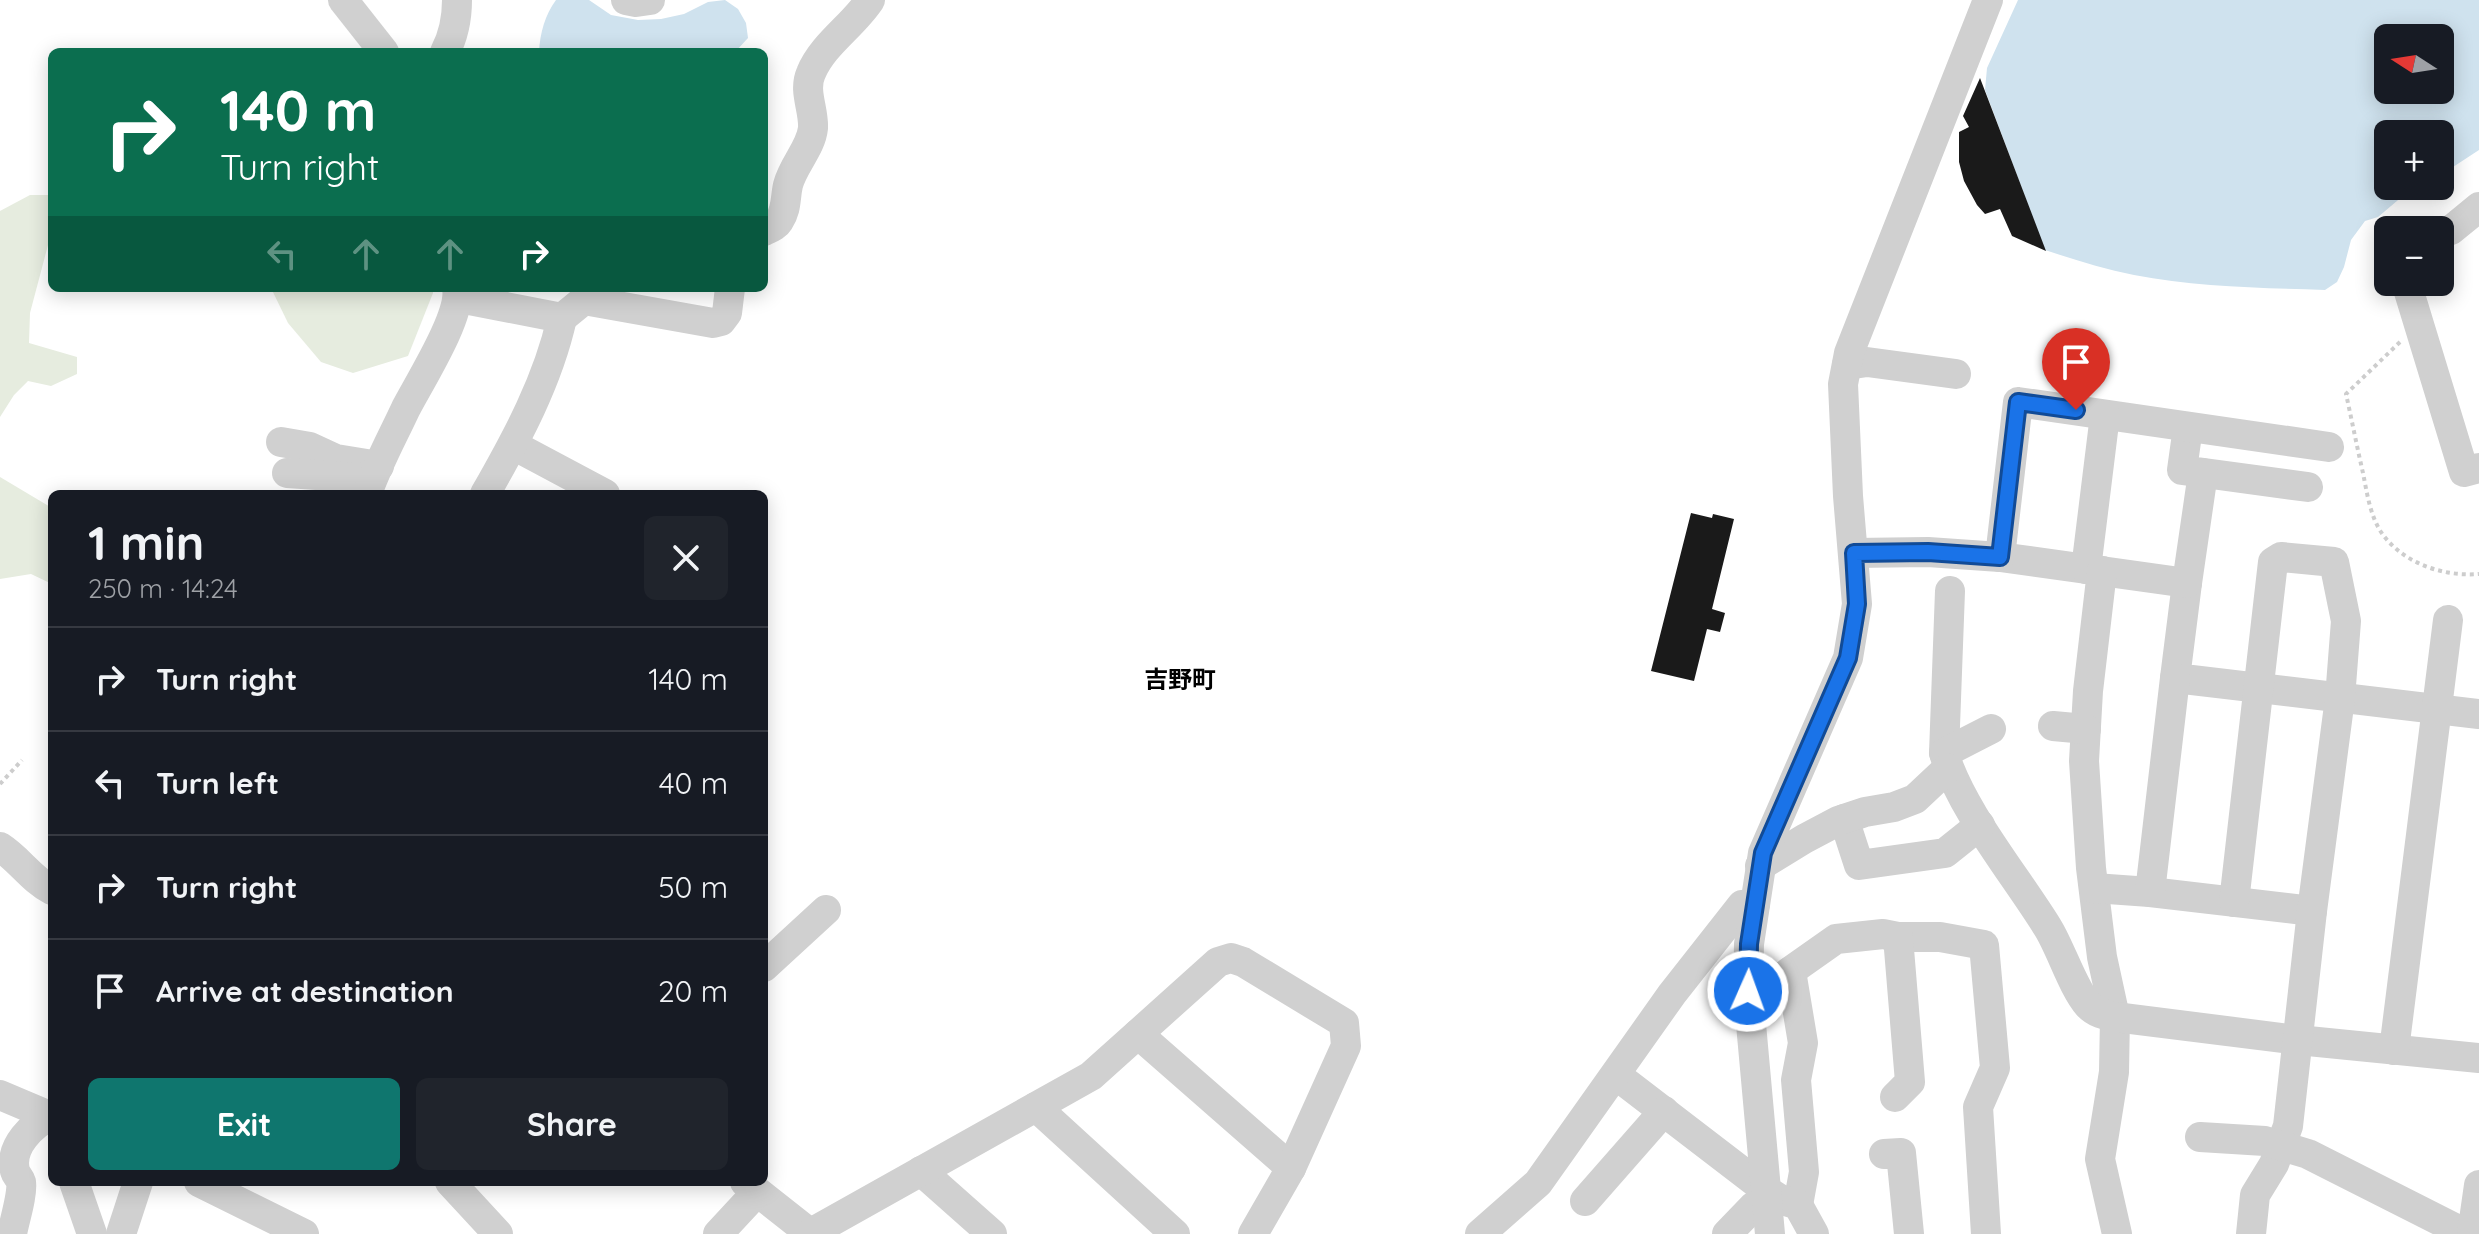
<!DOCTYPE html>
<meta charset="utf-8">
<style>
:root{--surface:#171b24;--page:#20242c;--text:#f1f3f6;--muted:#9ea1a6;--line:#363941;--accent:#0f766e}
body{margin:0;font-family:Quicksand,"Noto Sans JP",sans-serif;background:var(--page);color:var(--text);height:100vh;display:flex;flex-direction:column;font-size:30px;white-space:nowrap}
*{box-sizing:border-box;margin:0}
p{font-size:26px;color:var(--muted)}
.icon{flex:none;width:44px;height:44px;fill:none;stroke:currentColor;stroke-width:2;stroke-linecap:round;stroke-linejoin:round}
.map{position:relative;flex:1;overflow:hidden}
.sheet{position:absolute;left:48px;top:490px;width:720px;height:696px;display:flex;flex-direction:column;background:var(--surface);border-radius:12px;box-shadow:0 4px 20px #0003}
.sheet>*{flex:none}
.banner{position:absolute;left:48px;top:48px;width:720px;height:244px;border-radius:12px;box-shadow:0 4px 20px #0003;background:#0b6e4f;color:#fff;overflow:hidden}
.needle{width:52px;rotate:282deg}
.tools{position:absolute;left:2374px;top:24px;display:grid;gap:16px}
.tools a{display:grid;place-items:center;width:80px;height:80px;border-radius:12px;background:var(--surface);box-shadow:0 4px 20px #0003;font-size:40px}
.pin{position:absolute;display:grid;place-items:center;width:68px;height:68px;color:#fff;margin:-82px -34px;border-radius:50% 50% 50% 0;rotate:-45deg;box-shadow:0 0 8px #0007}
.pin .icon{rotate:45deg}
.me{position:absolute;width:88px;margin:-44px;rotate:2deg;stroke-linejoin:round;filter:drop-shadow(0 0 6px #0008)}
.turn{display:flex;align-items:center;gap:28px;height:168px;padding:0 40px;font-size:36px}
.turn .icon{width:104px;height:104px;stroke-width:2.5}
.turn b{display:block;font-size:56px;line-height:68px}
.lanes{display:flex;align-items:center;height:76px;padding:0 40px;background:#0003;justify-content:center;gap:40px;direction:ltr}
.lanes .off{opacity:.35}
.round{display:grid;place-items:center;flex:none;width:84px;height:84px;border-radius:12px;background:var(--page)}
.head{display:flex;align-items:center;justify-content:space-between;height:136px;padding:0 40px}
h1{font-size:48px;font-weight:700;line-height:60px}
.action{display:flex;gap:16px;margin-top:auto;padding:16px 40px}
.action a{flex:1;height:92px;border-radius:12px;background:var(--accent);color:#fff;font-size:32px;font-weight:700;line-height:92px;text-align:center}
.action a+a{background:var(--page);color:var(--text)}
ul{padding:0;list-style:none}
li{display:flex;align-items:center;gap:24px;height:104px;padding:0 40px;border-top:2px solid var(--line)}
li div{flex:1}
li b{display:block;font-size:30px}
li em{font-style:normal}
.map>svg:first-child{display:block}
.green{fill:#e6ecdf}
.water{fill:#cfe2ee;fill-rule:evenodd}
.building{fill:#1a1a1a}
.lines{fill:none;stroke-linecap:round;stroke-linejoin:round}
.path{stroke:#cdcdcd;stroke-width:4;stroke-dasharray:4 4;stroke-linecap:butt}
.minor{stroke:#d0d0d0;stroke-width:30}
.route-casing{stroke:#114b97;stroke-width:20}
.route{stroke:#1a73e8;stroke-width:14}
.labels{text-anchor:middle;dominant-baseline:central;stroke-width:8;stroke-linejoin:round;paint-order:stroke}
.quarter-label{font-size:24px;font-weight:bold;fill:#000;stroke:#fff}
</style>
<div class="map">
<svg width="2479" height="1234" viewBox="0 0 2479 1234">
<rect width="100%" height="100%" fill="#fff"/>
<g class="green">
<path d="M 30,195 L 52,195 L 52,244 L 48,245 L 30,313 L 29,343 L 77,357 L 77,374 L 51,386 L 28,381 L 14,395 L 0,417 L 0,211 Z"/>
<path d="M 271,288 L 433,288 L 433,293 L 408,356 L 353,373 L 321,362 L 288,323 Z"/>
<path d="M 0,477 L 52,508 L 52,584 L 31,574 L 0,579 Z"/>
</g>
<g class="water">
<path d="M 556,0 L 589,0 L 611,15 L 638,20 L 661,19 L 684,14 L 708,2 L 725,0 L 738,9 L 746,23 L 748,38 L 735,52 L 539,52 C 540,33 545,15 556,0 Z"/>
<path d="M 2018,0 L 2479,0 L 2479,150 L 2453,167 L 2440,184 L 2440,134 L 2388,134 L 2388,186 L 2439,186 L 2404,195 L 2378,217 L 2365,221 L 2351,240 L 2344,267 L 2337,282 L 2325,290 C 2262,288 2196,287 2134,275 C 2104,269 2075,260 2045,250 L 1985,90 L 1987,68 ZM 2388,38 L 2440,38 L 2440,90 L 2388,90 Z"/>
</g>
<g class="building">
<path d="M 1980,78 L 2046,251 L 2012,236 L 2000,209 L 1985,214 L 1977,205 L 1964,181 L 1959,162 L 1959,132 L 1969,127 L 1963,116 Z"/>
<path d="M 1691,513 L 1712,518 L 1713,514 L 1734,519 L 1712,609 L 1725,613 L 1720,632 L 1707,629 L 1694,681 L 1651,671 Z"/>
</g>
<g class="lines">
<g class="path">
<path d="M 2400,342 L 2346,394 C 2352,421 2357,447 2363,473 C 2367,493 2370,515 2381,532 C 2402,563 2443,577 2479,574"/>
<path d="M 0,784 L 22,760"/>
</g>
<g class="minor">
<path d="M 343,0 L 384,52"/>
<path d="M 626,0 L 636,2 L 650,0"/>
<path d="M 445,52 C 454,35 457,19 457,0"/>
<path d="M 764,231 C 770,228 776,226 779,221 C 787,209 785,198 788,185 C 793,165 811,148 813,128 C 814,109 803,91 811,73 C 823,44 853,26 870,0"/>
<path d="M 2440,234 L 2451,230 L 2479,207"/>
<path d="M 2406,282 L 2464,472 L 2479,468"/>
<path d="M 459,298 L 562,318 L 584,300 L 713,323 L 721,321 L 727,313 L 730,288"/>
<path d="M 1847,365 L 1867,362 L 1956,374"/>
<path d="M 2188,427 L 2182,470 L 2308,487"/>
<path d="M 281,442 L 310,447 L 336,459 L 379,466"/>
<path d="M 513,445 L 605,494"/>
<path d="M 287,473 L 361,478"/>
<path d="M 367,494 C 377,465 393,436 406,408 C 420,381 462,315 457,288"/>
<path d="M 485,494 C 517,438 548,381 562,318"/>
<path d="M 1854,553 L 1928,552 L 2000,557 L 2187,583 L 2175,678 L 2479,714"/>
<path d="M 2000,557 L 2018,402 L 2329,447"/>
<path d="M 2086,569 L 2105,415"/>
<path d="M 2102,571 L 2088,691 L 2084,761 L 2091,868 L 2102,957 L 2115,1017 L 2114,1072 L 2100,1159 L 2117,1234"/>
<path d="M 2187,583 L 2203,473"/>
<path d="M 1950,591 L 1944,753 C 1961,810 2016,876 2048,928 C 2061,949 2073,988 2088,1005 C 2095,1013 2105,1015 2115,1017 L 2298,1040 L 2479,1058"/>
<path d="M 2053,726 L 2086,729"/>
<path d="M 1944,753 L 1991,729"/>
<path d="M 1844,819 L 1859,865 L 1945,853 L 1980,825"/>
<path d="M 0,847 C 19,859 32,880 52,890"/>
<path d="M 1760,866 L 1804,839 L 1838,821 L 1865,812 L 1894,807 L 1915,799 L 1948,768"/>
<path d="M 2094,888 L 2150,892 L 2312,911"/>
<path d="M 2150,892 L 2175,678"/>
<path d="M 2234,902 L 2273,562 L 2281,557 L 2334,562 L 2346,621 L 2340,698 L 2312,911 L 2288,1126 L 2274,1164 L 2255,1195 L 2251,1234"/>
<path d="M 764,967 L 826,910"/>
<path d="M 1791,971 L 1803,1043 L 1796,1080 L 1804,1172 L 1798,1205"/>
<path d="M 1748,991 L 1768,987 L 1836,939 L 1883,934 L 1898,937 L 1940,937 L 1984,945 L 1995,1068 L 1978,1107 L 1986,1234"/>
<path d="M 1138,1034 L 1291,1168"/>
<path d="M 2394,1050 L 2448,620"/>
<path d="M 1616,1075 L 1766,1190 L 1780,1199 L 1798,1205 L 1814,1234"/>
<path d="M 0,1095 L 52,1117"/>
<path d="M 1895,1097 L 1910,1082 L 1898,937"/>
<path d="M 1036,1107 L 1175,1234"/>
<path d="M 2200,1137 L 2265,1141 L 2308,1154 L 2466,1234"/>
<path d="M 1884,1154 L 1901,1153 L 1909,1234"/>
<path d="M 921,1171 L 992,1234"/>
<path d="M 74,1182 L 92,1234"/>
<path d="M 199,1182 L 304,1234"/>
<path d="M 450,1182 L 498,1234"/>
<path d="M 745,1182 L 811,1234"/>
<path d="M 1585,1201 L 1664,1111"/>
<path d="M 12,1234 C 14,1222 23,1194 21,1182 C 20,1178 16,1175 15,1171 C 9,1146 33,1124 52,1115"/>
<path d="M 121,1234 L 138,1182"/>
<path d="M 718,1234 L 756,1193"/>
<path d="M 809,1234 L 1091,1076 L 1218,962 L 1231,958 L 1243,962 L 1344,1023 L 1346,1046 L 1291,1168 L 1253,1234"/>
<path d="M 1480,1234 L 1538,1183 L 1672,994 L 1742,905 L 1755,904"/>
<path d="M 1727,1234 L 1754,1206 L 1766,1201"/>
<path d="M 1770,1234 L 1748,991 L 1749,944 L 1763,853 L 1848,658 L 1857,604 L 1848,496 L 1843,384 L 1849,353 L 1988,0"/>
<path d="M 2472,1234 L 2479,1185"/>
</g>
</g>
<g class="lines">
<defs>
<path id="route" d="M 1748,991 L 1749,944 L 1763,853 L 1848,658 L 1857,604 L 1854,553 L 1928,552 L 2000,557 L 2018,402 L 2076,410"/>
</defs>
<use href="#route" class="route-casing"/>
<use href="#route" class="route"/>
</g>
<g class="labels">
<g class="quarter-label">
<text x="1180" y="679">吉野町</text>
</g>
</g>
</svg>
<div class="tools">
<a><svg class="needle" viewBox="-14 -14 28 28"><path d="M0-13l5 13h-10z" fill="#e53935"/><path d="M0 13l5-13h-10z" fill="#9ea1a6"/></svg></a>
<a>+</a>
<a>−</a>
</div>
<div class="pin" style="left:2076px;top:410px;background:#d93025"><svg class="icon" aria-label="arrive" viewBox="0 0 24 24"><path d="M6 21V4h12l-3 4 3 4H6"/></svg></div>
<svg class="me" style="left:1748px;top:991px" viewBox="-20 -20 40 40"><circle r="17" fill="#1a73e8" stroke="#fff" stroke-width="3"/><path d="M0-11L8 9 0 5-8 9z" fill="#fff"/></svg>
<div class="banner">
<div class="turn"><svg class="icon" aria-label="right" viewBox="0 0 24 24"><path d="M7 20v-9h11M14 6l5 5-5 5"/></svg><div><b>140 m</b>Turn right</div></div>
<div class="lanes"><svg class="icon off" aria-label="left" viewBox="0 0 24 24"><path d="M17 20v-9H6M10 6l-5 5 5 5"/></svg><svg class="icon off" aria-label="ahead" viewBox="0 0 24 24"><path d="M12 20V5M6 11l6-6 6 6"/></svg><svg class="icon off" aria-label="ahead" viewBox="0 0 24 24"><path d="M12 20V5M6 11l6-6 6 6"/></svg><svg class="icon" aria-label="right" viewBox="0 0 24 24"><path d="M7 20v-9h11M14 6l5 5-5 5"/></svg></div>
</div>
<section class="sheet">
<div class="head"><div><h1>1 min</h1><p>250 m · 14:24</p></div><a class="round"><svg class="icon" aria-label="close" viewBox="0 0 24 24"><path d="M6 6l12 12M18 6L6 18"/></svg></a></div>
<ul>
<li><svg class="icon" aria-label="right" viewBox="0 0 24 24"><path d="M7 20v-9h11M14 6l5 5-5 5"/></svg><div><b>Turn right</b></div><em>140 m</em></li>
<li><svg class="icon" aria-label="left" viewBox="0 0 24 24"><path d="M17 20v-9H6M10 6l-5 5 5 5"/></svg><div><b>Turn left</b></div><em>40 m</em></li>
<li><svg class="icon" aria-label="right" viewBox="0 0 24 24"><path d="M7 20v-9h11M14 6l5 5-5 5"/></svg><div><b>Turn right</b></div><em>50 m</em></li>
<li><svg class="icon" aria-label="arrive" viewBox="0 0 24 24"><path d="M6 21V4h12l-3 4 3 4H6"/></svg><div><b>Arrive at destination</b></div><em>20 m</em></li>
</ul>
<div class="action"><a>Exit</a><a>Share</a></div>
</section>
</div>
